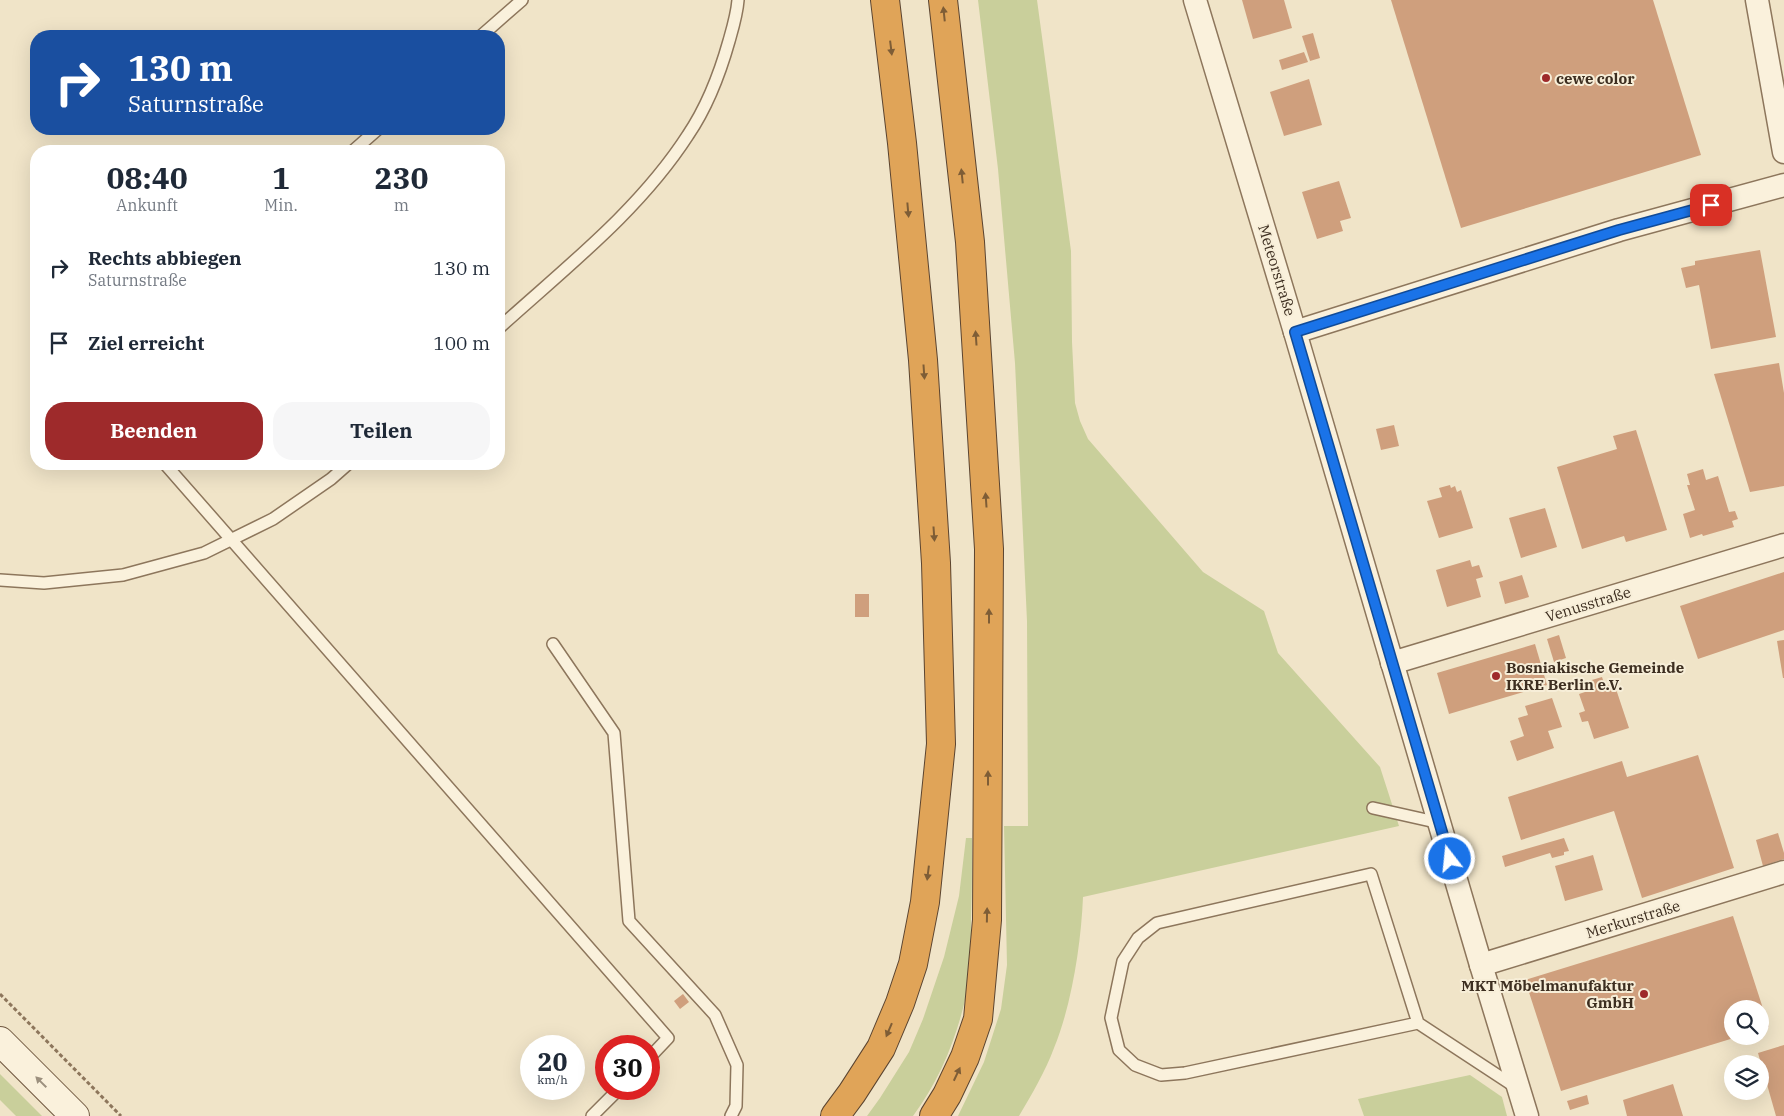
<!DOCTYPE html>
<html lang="de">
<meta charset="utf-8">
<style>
:root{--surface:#fff;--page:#f6f6f7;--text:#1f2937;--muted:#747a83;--accent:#9e2a2b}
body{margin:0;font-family:"IBM Plex Serif",serif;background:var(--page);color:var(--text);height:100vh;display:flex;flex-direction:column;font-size:19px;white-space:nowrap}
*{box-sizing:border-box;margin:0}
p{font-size:16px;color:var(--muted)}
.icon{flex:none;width:28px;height:28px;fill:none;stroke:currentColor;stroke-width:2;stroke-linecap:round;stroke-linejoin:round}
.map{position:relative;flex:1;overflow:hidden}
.side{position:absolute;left:30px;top:145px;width:475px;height:325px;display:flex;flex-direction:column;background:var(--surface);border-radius:20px;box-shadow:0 5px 20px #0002}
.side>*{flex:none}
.top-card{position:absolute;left:30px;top:30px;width:475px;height:105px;border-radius:20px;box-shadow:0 5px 20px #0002;background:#1a4fa0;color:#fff;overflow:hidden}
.buttons{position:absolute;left:1724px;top:1000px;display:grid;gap:10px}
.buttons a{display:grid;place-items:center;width:45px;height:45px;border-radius:50%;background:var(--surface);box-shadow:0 5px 20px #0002;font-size:25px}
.speed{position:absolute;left:520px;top:1035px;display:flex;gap:10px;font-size:25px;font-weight:700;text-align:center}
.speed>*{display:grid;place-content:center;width:65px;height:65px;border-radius:50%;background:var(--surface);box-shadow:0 5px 20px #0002;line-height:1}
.speed small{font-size:12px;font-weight:400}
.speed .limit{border:8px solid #d22;background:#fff;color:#111}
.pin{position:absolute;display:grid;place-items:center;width:42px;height:42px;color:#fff;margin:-21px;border-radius:10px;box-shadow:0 2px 8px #0006}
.me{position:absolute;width:55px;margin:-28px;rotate:344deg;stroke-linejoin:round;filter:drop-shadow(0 0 4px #0008)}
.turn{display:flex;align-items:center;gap:18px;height:105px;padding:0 15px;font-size:22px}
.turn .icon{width:65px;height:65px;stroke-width:2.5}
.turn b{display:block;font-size:35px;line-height:42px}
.eta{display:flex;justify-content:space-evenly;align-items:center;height:85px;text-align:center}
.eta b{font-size:30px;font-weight:700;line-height:35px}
.action{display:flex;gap:10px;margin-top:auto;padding:10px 15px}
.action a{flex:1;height:58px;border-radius:20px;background:var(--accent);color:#fff;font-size:20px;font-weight:700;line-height:58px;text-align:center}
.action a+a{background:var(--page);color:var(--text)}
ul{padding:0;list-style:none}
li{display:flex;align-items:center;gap:15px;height:75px;padding:0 15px}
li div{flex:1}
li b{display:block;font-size:19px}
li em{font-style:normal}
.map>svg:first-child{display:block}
.green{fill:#c9cf9b}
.building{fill:#cf9f7d}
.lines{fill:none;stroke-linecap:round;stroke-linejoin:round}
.service-casing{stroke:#8d765c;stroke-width:14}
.minor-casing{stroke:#8d765c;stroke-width:25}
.secondary-casing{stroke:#6f573f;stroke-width:30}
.motorway-casing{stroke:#5b4430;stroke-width:30}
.path{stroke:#8d765c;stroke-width:3;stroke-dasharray:4 2.5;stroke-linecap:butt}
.service{stroke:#faf1dc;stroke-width:11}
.minor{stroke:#faf1dc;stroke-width:22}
.secondary{stroke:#faf1dc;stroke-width:28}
.motorway{stroke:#e0a458;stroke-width:28}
.oneway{fill:#7e5d36}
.oneway2{fill:#9c907e}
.route-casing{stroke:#114b97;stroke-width:12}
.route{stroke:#1a73e8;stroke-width:9}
.poi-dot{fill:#9e2a2b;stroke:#f7eed8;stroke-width:2}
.labels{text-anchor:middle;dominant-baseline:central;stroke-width:4;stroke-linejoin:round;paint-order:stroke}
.poi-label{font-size:15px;font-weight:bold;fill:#3d2e20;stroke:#f7eed8;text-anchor:start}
.street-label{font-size:15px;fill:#3d2e20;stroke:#f7eed8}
</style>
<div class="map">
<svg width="1784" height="1116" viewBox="0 0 1784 1116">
<rect width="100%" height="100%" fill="#f0e4c8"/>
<g class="green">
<path d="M 978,0 L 1037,0 L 1071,251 L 1072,342 L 1075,403 L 1080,421 L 1088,439 L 1203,572 L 1264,611 L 1278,653 L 1380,767 L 1399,826 L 1083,897 C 1081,944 1072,1004 1054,1048 C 1045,1072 1032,1094 1019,1116 L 958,1116 L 984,1062 L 1001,1009 L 1007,965 L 1004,826 L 1028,826 L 1027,621 L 1015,363 L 998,169 Z"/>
<path d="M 966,838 L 972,838 C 972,865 972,892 971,918 C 971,942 971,967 967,991 C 958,1035 940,1080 913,1116 L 867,1116 L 880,1098 L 909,1052 L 923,1019 L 944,957 L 959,896 Z"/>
<path d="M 0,1074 L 42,1116 L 16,1116 L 0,1100 Z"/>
<path d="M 1470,1075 L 1502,1097 L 1507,1116 L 1364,1116 L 1358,1099 Z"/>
</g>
<g class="building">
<path d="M 1242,0 L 1284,0 L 1292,28 L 1253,39 Z"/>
<path d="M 1391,0 L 1653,0 L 1701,155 L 1461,228 Z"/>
<path d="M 1313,33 L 1320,58 L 1310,61 L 1302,36 Z"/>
<path d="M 1304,52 L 1308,62 L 1282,70 L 1279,60 Z"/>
<path d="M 1309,79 L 1322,125 L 1284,136 L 1270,92 Z"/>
<path d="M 1339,181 L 1351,218 L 1340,221 L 1343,231 L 1317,239 L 1302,192 Z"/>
<path d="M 1760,250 L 1776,337 L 1711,349 L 1699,285 L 1686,288 L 1681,268 L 1695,265 L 1695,261 Z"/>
<path d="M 1779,363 L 1784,393 L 1784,486 L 1750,492 L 1714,374 Z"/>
<path d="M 1394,425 L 1399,446 L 1381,450 L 1376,429 Z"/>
<path d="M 1636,430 L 1667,530 L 1626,542 L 1624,536 L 1582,549 L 1557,467 L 1617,449 L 1613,436 Z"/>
<path d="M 1703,469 L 1706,480 L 1718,476 L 1729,512 L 1735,511 L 1738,519 L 1732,521 L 1734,527 L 1703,536 L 1702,534 L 1690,538 L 1683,514 L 1695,510 L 1687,485 L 1690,485 L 1687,474 Z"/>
<path d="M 1450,485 L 1451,488 L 1455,486 L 1457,492 L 1461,490 L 1473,528 L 1439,538 L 1427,501 L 1442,497 L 1439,488 Z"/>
<path d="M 1545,508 L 1557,547 L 1521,558 L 1509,518 Z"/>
<path d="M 1470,560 L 1472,567 L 1479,565 L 1483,577 L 1476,579 L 1481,597 L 1447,607 L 1436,570 Z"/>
<path d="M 1784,572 L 1784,630 L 1698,659 L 1680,606 Z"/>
<path d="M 1522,575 L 1529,597 L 1505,604 L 1499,582 Z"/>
<rect x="855" y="594" width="14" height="23"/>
<path d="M 1559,635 L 1566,658 L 1554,662 L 1547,639 Z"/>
<path d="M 1784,640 L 1784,678 L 1783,678 L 1777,641 Z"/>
<path d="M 1535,644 L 1547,685 L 1449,714 L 1437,673 Z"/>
<path d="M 1602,677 L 1605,686 L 1614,683 L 1629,728 L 1594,739 L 1588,721 L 1582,722 L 1579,713 L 1585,711 L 1579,694 L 1588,691 L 1585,682 Z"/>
<path d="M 1552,698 L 1562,727 L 1548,731 L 1554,748 L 1517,761 L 1510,741 L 1524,736 L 1518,718 L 1528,715 L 1525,706 Z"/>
<path d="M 1698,755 L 1734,868 L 1642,898 L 1614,811 L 1521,840 L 1508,797 L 1622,761 L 1627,777 Z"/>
<path d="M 1778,833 L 1784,853 L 1784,859 L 1763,866 L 1756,840 Z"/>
<path d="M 1564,838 L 1569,851 L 1564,852 L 1564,855 L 1552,858 L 1550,853 L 1505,867 L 1502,856 Z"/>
<path d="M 1593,855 L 1603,890 L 1565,901 L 1555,866 Z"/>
<path d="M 1733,916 L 1769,1027 L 1760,1030 L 1760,1009 L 1732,1009 L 1732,1036 L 1737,1037 L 1561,1091 L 1525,980 Z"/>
<path d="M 683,994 L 689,1002 L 680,1009 L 674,1001 Z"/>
<path d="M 1784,1045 L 1784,1116 L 1776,1116 L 1758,1053 Z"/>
<path d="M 1673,1084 L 1683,1116 L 1627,1116 L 1623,1100 Z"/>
<path d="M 1587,1095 L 1589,1104 L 1570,1110 L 1567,1101 Z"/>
</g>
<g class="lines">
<defs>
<g id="service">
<path d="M 481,36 L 522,0"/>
<path d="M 353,151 L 378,129"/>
<path d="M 499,328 C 565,268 639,211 688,135 C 707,107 720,73 729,41 C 733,27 737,14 738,0"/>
<path d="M 165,464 L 668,1038 L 649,1058"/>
<path d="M 0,580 L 44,583 L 123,575 L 204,553 L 273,519 L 331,479 L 348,464"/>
<path d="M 553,644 L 614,733 L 629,921 L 715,1015 L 737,1065 L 736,1106 L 731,1116"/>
<path d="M 1373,808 L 1440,823"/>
<path d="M 1418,1023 L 1185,1073 L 1161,1075 L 1135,1065 L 1119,1050 L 1111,1018 L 1123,961 L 1138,938 L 1157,923 L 1371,874 L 1418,1023 L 1517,1088"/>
<path d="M 592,1116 L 619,1089"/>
</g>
<g id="minor">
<path d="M 1195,0 L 1295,332 L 1481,965 L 1527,1116"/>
<path d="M 1757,0 L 1784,152"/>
<path d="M 1295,332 L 1619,230 L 1784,185"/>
<path d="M 1392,663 L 1784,545"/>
<path d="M 1481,965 L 1784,872"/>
</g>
<path id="secondary" d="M 0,1041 L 75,1116"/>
<g id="motorway">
<path d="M 835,1116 L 852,1093 L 881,1048 L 900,1003 L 913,964 L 925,902 L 941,744 L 936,563 L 923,360 L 902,143 L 885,0"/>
<path d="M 934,1116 L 947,1095 L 965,1057 L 978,1019 L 987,920 L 989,549 L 970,242 L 943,0"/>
</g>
</defs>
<use href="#service" class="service-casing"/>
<use href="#minor" class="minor-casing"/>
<use href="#secondary" class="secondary-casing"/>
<use href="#motorway" class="motorway-casing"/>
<path class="path" d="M 0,994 L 121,1116"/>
<use href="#service" class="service"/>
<use href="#minor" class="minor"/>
<use href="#secondary" class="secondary"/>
<use href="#motorway" class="motorway"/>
</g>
<defs><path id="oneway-solid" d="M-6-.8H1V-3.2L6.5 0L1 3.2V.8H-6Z" transform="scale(1.25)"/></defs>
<g class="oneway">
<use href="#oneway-solid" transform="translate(944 14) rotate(-96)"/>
<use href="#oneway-solid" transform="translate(891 48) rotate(83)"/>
<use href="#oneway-solid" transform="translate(962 176) rotate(-96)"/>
<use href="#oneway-solid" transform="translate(908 210) rotate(85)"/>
<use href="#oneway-solid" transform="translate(976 338) rotate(-94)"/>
<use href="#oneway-solid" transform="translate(924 372) rotate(86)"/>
<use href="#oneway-solid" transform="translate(986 500) rotate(-94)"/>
<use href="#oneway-solid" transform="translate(934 534) rotate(86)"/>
<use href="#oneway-solid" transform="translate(989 616) rotate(-90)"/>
<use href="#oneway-solid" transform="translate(988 778) rotate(-90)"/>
<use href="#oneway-solid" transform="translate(928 873) rotate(97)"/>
<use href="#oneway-solid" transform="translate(987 915) rotate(-89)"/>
<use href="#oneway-solid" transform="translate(889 1030) rotate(113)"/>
<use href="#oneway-solid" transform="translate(957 1074) rotate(-65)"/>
</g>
<use class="oneway2" href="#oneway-solid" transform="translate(41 1082) rotate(-135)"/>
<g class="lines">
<defs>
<path id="route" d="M 1450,859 L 1295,332 L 1619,230 L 1711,205"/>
</defs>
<use href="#route" class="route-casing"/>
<use href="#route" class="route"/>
</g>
<g class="poi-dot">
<circle cx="1546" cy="78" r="5"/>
<circle cx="1496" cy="676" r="5"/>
<circle cx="1644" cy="994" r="5"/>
</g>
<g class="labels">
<g class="poi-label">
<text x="1556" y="78">cewe color</text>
<text x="1506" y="667">Bosniakische Gemeinde<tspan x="1506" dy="17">IKRE Berlin e.V.</tspan></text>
<text x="1634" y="985" text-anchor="end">MKT Möbelmanufaktur<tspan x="1634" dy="17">GmbH</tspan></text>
</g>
<g class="street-label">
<text transform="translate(1277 270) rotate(73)">Meteorstraße</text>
<text transform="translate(1588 604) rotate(-17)">Venusstraße</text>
<text transform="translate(1633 919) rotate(-17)">Merkurstraße</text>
</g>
</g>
</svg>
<div class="buttons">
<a><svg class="icon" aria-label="search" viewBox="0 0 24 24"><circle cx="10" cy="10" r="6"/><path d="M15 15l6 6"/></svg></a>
<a><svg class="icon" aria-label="layers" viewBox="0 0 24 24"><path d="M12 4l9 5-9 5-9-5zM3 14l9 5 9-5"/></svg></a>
</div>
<div class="speed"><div>20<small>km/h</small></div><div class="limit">30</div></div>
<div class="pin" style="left:1711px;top:205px;background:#d93025"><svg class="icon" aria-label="arrive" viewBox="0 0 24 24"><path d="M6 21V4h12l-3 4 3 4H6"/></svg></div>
<svg class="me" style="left:1450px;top:859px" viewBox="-20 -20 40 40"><circle r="17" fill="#1a73e8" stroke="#fff" stroke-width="3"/><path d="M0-11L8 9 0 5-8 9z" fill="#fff"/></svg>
<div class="top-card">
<div class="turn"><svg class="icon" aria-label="right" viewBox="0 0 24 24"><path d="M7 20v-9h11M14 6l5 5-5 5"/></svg><div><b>130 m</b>Saturnstraße</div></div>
</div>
<section class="side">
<div class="eta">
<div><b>08:40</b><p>Ankunft</p></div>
<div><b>1</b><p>Min.</p></div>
<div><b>230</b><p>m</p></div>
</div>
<ul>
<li><svg class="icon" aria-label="right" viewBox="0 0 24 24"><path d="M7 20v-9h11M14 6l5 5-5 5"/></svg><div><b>Rechts abbiegen</b><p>Saturnstraße</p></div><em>130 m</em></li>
<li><svg class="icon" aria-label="arrive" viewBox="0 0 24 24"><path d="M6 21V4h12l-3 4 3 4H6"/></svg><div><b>Ziel erreicht</b></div><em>100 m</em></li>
</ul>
<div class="action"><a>Beenden</a><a>Teilen</a></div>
</section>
</div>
